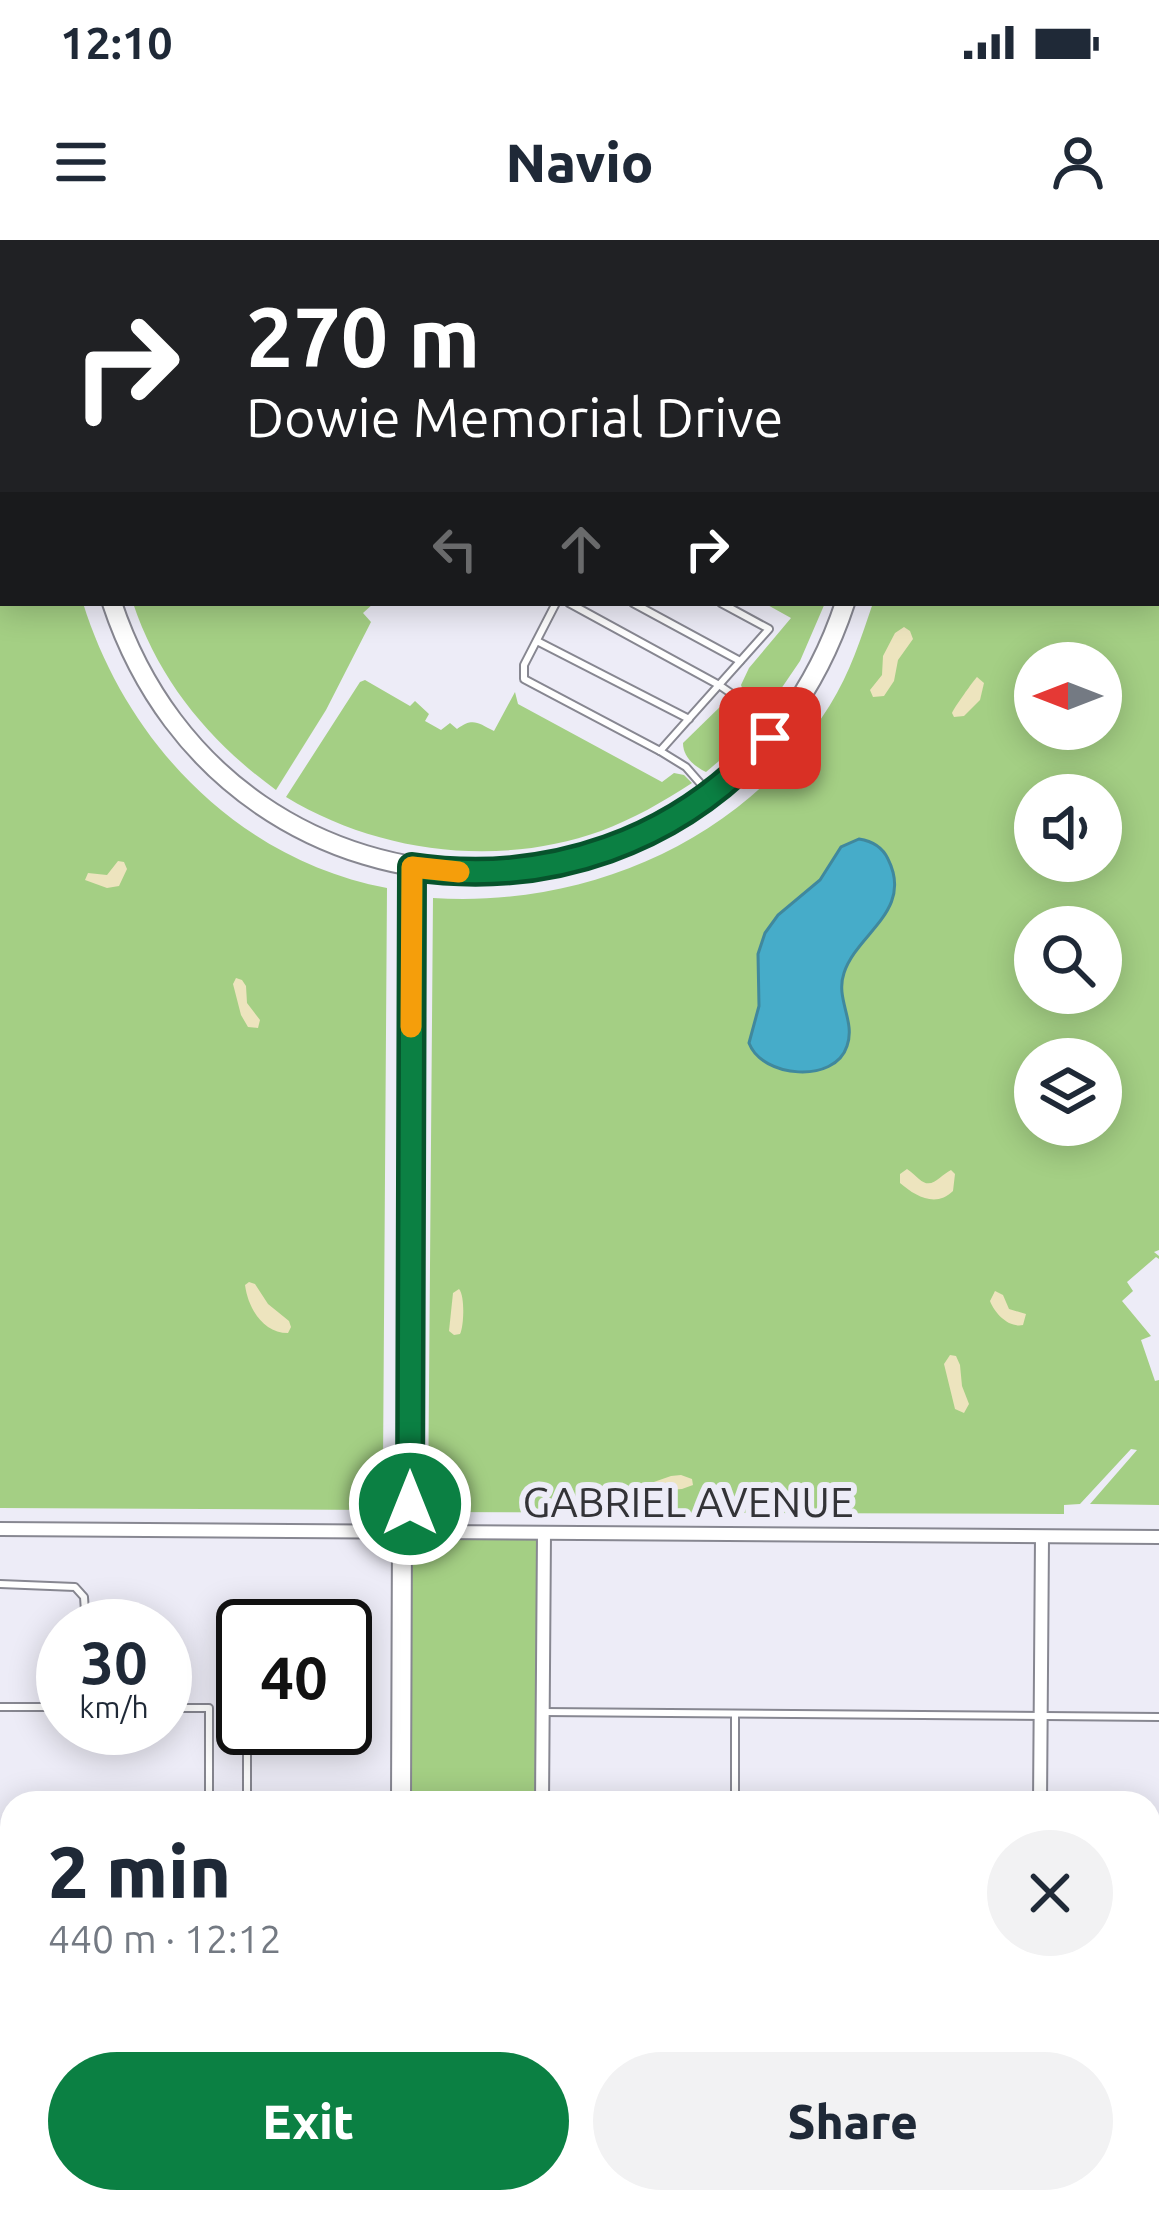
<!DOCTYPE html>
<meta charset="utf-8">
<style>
:root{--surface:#fff;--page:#f2f2f3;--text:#1f2937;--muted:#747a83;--accent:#0b8043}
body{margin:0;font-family:Ubuntu,sans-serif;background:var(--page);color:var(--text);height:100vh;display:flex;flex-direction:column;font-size:45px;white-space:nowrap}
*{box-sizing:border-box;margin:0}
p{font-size:39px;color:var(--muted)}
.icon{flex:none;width:66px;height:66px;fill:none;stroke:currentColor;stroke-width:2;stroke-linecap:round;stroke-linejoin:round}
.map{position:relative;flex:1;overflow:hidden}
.side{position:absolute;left:0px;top:1551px;width:1161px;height:423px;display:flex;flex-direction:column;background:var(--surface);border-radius:36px 36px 0 0;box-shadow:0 6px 30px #0003}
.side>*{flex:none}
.banner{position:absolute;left:0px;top:0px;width:1161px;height:366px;box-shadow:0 6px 30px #0003;background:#202124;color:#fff;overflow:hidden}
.needle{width:78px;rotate:270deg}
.controls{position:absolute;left:1014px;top:402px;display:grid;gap:24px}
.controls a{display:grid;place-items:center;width:108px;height:108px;border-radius:50%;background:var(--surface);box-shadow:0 6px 30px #0003;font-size:60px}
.speed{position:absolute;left:36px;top:1359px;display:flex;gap:24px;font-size:60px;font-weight:700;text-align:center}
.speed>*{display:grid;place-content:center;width:156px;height:156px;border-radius:50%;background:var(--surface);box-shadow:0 6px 30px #0003;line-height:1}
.speed small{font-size:30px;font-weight:400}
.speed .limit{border:6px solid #111;border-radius:18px;background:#fff;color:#111}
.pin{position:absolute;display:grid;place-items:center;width:102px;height:102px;color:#fff;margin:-51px;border-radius:24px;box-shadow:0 6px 18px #0006}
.me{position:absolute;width:132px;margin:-66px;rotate:0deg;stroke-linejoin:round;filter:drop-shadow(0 0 9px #0008)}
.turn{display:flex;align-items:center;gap:42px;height:252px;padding:0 48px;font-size:54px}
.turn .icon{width:156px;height:156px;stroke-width:2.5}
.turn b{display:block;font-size:84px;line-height:102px}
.lanes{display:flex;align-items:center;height:114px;padding:0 48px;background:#0003;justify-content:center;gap:60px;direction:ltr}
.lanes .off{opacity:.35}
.round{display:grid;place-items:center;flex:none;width:126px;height:126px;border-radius:63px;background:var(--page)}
.headline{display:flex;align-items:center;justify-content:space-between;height:204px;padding:0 48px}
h1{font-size:72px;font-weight:800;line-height:90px}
.primary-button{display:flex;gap:24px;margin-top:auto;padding:24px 48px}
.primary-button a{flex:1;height:138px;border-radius:72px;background:var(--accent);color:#fff;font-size:48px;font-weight:800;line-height:138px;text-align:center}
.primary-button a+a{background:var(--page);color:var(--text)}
.status{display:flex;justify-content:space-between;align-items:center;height:84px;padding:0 60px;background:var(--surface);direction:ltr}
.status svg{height:33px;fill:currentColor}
header{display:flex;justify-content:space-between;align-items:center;height:156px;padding:0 48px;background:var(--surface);font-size:54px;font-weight:800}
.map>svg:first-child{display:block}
.green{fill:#a4cf84;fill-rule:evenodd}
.forest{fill:#8bbb64}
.sand{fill:#ede4be}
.water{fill:#46acc9;stroke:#40889d;stroke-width:3}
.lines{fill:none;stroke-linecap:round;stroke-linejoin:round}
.lane-casing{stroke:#878791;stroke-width:10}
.street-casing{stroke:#878791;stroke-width:16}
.secondary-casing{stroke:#878791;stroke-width:22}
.lane{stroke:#fff;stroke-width:6}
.street{stroke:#fff;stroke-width:12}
.secondary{stroke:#fff;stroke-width:18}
.route-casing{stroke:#07532c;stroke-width:30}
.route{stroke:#0b8043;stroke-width:21}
.slow{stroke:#f59e0b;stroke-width:21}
.labels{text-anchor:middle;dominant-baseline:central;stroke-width:12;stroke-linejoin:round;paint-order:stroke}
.street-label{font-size:42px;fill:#333337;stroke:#edecf7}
</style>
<div class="status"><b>12:10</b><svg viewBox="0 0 49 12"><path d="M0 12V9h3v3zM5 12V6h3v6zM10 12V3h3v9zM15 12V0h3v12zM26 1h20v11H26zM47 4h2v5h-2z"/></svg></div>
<header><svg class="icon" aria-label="menu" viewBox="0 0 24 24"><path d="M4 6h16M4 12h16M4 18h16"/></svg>Navio<svg class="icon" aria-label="person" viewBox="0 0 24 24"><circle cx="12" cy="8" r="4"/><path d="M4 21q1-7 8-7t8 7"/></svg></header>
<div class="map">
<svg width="1159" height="1973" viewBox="0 0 1159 1973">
<rect width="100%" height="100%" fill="#edecf7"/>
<g class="green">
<path d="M 472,0 L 747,0 L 749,3 L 473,3 Z"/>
<path d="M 1159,327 L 1159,1010 L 1154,1012 L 1159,1016 L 1159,1019 L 1156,1017 L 1127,1042 L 1133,1051 L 1122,1061 L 1151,1096 L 1141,1100 L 1155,1141 L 1159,1140 L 1159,1265 L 1090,1264 L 1137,1210 L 1131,1209 L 1080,1264 L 1064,1265 L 1064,1274 L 428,1272 L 433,658 C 588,668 746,600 830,465 C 850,433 861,398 873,363 L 1158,363 ZM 1035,423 L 1101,423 L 1101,489 L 1035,489 ZM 1035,555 L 1101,555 L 1101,621 L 1035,621 ZM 1035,687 L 1101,687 L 1101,753 L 1035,753 ZM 1035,819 L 1101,819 L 1101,885 L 1035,885 Z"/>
<path d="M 0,334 L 3,334 L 3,363 L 83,363 C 127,504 239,620 387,648 L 383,1225 L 375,1232 L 374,1270 L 0,1268 Z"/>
<path d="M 133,363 L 374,363 L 363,373 L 371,382 L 326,470 L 276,550 C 210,502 159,441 133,363 Z"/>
<path d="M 764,363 L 825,363 L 800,421 L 768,468 L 744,453 L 741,445 L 749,428 L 791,378 Z"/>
<path d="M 365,440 L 410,466 L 415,461 L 429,474 L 425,481 L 441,490 L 450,483 L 457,489 C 473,477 478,483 494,491 L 515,452 L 518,464 L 662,542 L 674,533 L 684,535 L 692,543 C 663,562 633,579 601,591 C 498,628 378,613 286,557 L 360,442 Z"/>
<path d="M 726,461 L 758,481 L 732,510 L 706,532 C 694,526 683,517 683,503 Z"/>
<path d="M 402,1292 L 544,1293 L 542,1563 L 401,1563 Z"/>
<rect x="400" y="1962" width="139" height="11"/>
</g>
<path class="forest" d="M 822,0 L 1159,0 L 1159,277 L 1158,3 L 826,3 Z"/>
<g class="sand">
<path d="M 904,387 L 910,391 L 913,399 L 898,420 L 894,441 L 884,456 L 873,457 L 870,450 L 882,435 L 883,416 L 895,393 Z"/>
<path d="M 977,437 L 984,443 L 980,460 L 964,476 L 954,477 L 952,473 C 953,469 974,440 977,437 Z"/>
<path d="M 118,621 L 124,622 L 127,629 L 119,646 L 107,648 L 85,640 L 88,633 L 107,635 Z"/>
<path d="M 236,738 L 242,740 L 246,746 L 247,763 L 260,780 L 258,788 L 248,787 L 241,775 L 233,744 Z"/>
<path d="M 907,929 C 912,932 915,936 919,939 C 932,951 940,935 951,930 L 955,934 L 953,951 C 936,968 915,956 900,943 L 900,934 Z"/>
<path d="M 249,1042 L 255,1044 L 268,1064 L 289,1081 L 291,1087 L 288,1093 C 263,1093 248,1068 245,1045 Z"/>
<path d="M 459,1049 C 465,1056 464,1086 460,1094 L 454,1095 L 449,1091 L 453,1053 Z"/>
<path d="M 995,1051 L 1003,1055 L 1009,1069 L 1026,1074 L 1023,1085 C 1009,1088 995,1074 990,1061 Z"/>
<path d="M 950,1115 L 956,1116 L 960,1125 L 962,1146 L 969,1164 L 964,1173 L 955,1169 L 944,1124 Z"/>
<path d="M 681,1235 L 692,1239 L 693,1245 L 682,1249 L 657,1251 L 636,1263 L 627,1260 L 628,1253 L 631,1250 L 671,1236 Z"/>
</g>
<path class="water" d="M 859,599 C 872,601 882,606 888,619 C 914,671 857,693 844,733 C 835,759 856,781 847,806 C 835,844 762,838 749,803 L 759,766 L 758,714 L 765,693 L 778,675 L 820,640 L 841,607 Z"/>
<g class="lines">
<defs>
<g id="lane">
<path d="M 427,0 L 427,3"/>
<path d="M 454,0 L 454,3"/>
<path d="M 42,3 L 44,0"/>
<path d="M 95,3 L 97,0"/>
<path d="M 226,3 L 229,0"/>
<path d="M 282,3 L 286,0"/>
<path d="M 350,3 L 354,0"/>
<path d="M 0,106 L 3,96"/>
<path d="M 556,363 L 524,425 L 524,439 L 660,511 L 769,389 L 721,363"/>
<path d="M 569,363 L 719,445 L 764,476 L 780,481"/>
<path d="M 633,363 L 740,421"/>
<path d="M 537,401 L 689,479"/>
<path d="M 660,511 L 686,527 L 707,551"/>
<path d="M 0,1344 L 75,1347 L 84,1357 L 86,1386"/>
<path d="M 0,1467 L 63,1467"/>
<path d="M 165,1468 L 209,1468 L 209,1563"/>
<path d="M 543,1472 L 1159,1477"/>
<path d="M 247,1492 L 247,1563"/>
<path d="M 735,1563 L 735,1474"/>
<path d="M 0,1759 L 12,1759"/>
<path d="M 1149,1760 L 1159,1761"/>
<path d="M 208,1973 L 208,1962"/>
<path d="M 733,1973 L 733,1962"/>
</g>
<g id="street">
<path d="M 0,172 L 3,172"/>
<path d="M 0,308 L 3,308"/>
<path d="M 1158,315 L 1159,315"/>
<path d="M 0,1289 L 1159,1297"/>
<path d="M 542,1563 L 544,1293"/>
<path d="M 1040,1563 L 1042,1297"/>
<path d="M 0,1613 L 12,1613"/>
<path d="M 1149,1620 L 1159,1620"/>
<path d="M 0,1889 L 12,1889"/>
<path d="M 1149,1897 L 1159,1897"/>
<path d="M 539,1973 L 539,1962"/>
<path d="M 1037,1973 L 1037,1962"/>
</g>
<g id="secondary">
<path d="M 774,0 L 777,3"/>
<path d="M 181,3 L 183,0"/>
<path d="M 112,363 C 231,721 727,722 845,363"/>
<path d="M 410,1292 L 412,627"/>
<path d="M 401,1563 L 402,1292"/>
<path d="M 399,1973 L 399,1962"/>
</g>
</defs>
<use href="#lane" class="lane-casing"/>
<use href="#street" class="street-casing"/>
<use href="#secondary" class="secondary-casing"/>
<use href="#lane" class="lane"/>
<use href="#street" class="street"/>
<use href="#secondary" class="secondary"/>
</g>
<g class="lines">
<defs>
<path id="route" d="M 410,1264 L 412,627 C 548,647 679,602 770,498"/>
</defs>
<use href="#route" class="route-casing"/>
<use href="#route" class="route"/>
<path class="slow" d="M 411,787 L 412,627 L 459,632"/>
</g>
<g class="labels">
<g class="street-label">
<text x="688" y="1261">GABRIEL AVENUE</text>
</g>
</g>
</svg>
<div class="controls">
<a><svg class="needle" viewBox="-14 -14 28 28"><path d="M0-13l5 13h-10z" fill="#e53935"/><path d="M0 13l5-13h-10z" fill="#747a83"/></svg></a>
<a><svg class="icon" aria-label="sound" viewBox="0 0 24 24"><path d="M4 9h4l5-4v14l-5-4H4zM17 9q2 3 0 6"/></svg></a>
<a><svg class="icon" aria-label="search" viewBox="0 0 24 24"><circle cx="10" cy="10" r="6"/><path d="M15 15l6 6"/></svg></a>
<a><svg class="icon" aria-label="layers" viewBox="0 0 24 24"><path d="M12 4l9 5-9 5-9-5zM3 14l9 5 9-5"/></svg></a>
</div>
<div class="speed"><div>30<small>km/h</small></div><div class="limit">40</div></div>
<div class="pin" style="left:770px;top:498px;background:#d93025"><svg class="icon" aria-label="arrive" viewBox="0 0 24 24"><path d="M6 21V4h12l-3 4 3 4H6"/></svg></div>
<svg class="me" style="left:410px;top:1264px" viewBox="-20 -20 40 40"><circle r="17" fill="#0b8043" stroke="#fff" stroke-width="3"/><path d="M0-11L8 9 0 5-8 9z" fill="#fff"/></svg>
<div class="banner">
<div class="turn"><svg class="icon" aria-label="right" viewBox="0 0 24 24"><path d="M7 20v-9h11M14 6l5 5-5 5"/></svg><div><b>270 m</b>Dowie Memorial Drive</div></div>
<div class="lanes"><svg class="icon off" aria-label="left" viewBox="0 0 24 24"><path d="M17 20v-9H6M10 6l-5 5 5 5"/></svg><svg class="icon off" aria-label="ahead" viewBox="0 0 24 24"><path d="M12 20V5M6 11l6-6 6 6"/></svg><svg class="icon" aria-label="right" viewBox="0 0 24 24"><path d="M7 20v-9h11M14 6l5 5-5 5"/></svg></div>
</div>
<section class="side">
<div class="headline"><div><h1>2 min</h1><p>440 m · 12:12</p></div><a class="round"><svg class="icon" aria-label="close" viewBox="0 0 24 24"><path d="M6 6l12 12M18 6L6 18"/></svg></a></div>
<div class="primary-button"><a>Exit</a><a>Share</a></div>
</section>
</div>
